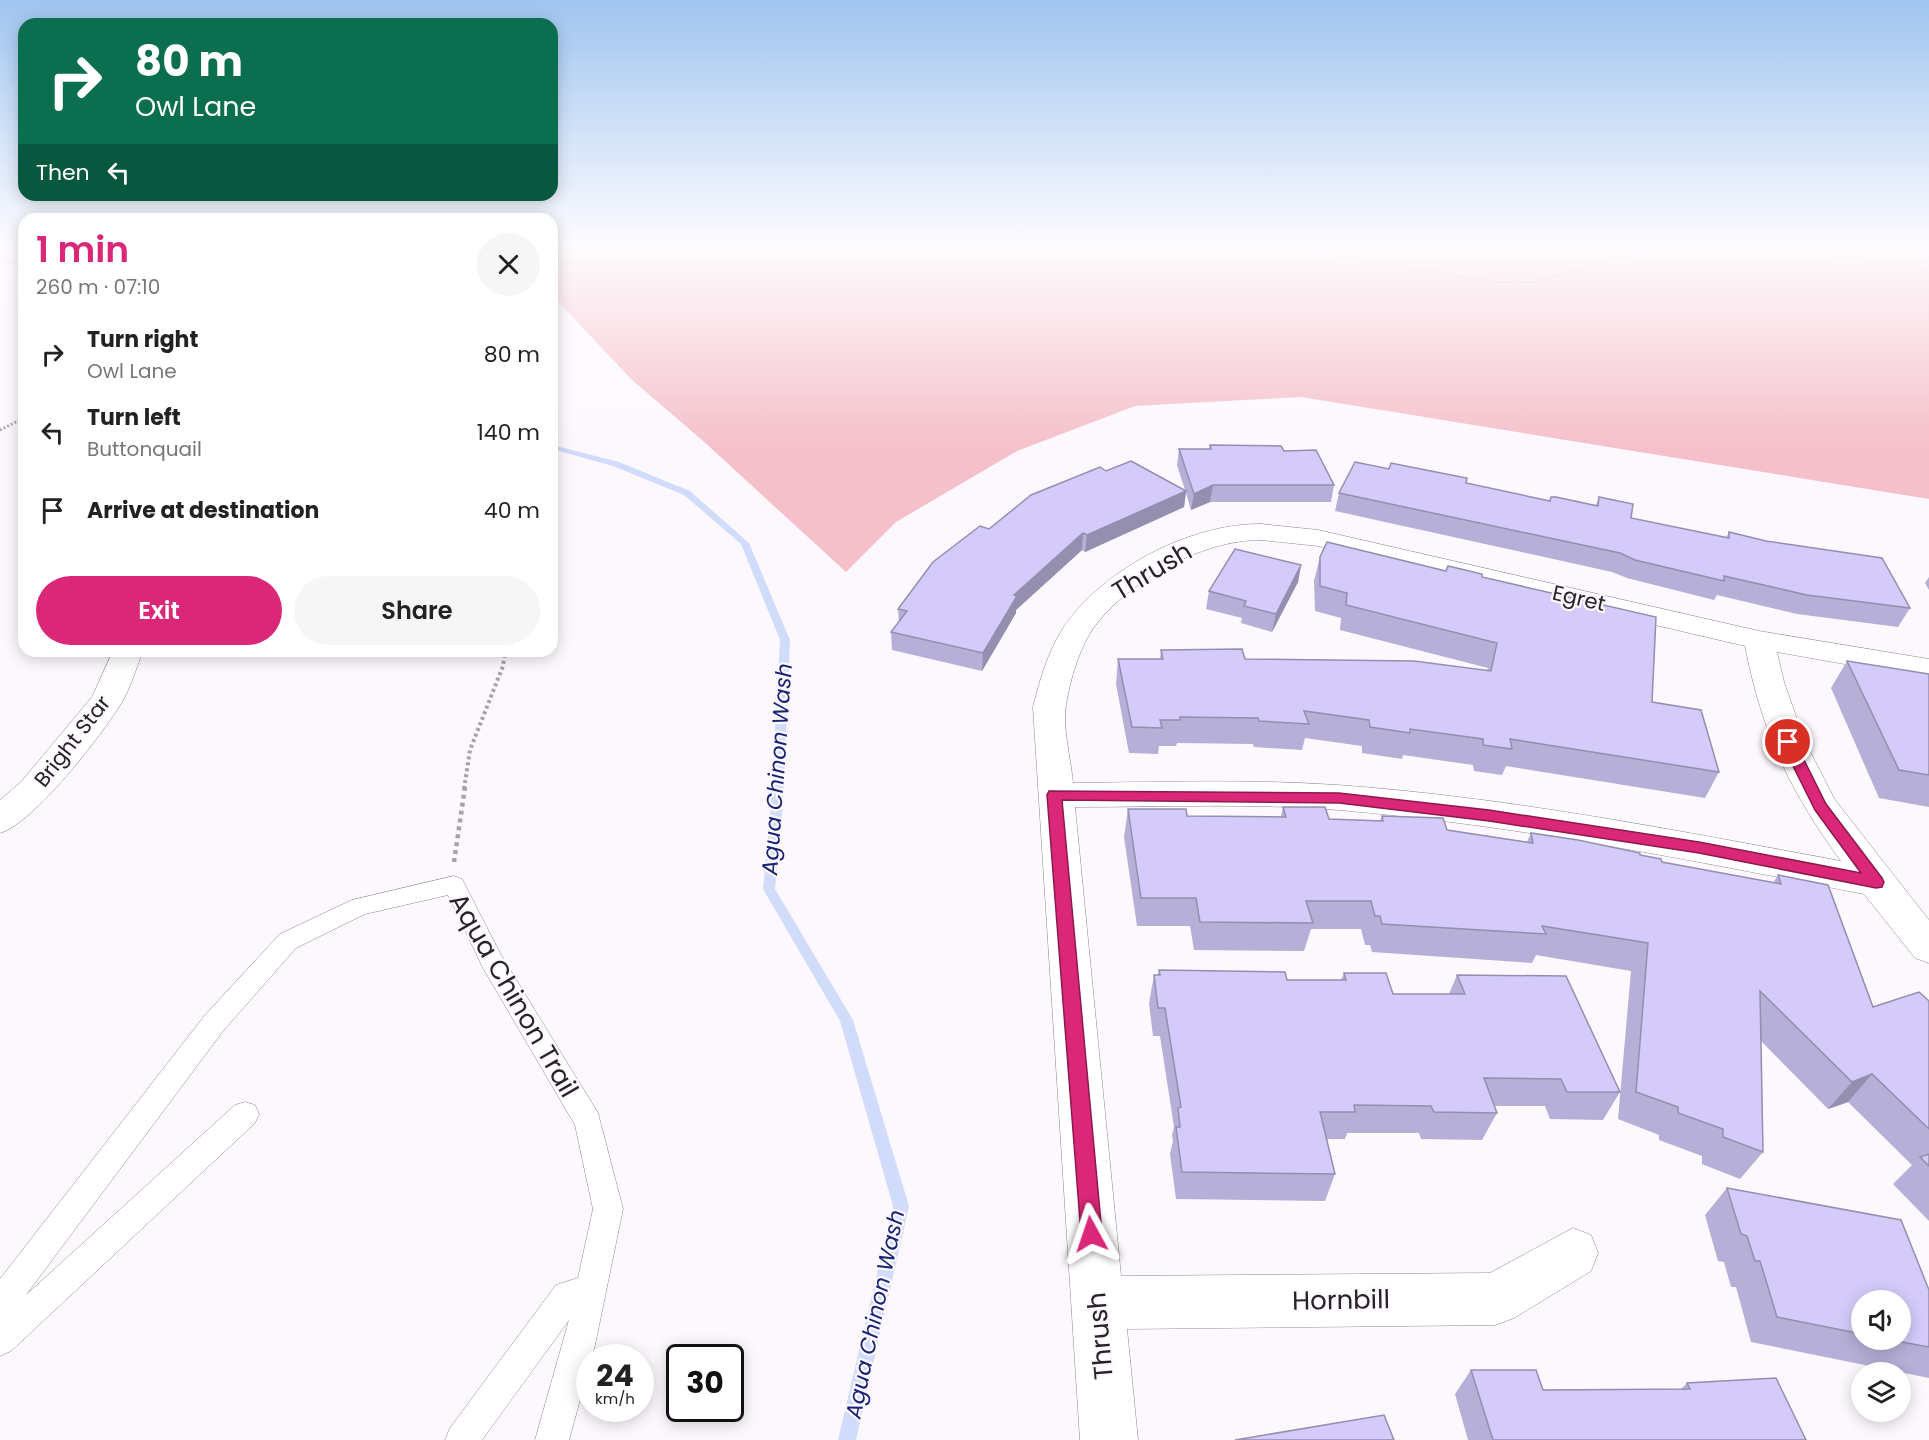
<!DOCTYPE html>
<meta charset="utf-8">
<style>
:root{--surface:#fff;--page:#f6f6f6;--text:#222;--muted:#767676;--accent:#db2777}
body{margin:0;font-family:Poppins,sans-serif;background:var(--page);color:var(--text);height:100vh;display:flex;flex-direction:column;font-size:22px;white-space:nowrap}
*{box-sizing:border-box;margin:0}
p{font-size:20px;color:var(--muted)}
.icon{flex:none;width:33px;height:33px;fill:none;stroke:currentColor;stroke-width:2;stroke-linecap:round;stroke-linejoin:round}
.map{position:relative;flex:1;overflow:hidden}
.sheet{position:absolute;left:18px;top:213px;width:540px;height:444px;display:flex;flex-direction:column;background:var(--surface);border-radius:18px;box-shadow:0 3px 15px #0003}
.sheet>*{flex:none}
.top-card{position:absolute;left:18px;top:18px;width:540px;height:183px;border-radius:18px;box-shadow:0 3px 15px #0003;background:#0b6e4f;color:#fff;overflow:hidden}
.controls{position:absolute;left:1851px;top:1290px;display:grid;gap:12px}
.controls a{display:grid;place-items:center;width:60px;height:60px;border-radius:50%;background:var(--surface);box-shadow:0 3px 15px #0003;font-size:30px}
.speed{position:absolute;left:576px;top:1344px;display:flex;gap:12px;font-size:30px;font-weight:700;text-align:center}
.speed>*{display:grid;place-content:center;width:78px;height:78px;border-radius:50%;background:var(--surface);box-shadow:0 3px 15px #0003;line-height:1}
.speed small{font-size:15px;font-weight:400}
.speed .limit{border:3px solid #111;border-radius:9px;background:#fff;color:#111}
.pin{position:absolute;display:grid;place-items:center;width:51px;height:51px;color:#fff;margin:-26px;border:3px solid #fff;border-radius:50%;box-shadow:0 2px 6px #0007}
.me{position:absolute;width:66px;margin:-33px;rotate:355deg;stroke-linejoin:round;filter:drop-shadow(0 0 4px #0008)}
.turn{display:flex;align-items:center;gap:21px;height:126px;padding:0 18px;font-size:27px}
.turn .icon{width:78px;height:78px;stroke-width:2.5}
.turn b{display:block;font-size:42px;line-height:51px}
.then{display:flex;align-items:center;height:57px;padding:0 18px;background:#0003;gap:12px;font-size:22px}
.round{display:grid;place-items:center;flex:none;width:63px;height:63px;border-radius:32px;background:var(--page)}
.overview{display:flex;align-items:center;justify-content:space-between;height:102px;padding:0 18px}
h1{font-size:36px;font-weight:600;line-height:45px;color:var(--accent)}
.primary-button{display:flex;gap:12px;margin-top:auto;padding:12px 18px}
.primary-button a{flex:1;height:69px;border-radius:36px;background:var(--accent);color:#fff;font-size:24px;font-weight:600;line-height:69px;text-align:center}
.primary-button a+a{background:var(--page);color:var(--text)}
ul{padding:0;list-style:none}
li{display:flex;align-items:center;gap:18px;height:78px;padding:0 18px}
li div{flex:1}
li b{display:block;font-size:22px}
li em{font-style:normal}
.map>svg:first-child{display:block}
.green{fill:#f5c0ca}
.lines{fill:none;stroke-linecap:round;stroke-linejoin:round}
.stream{fill:#d1dcfa;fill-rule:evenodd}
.service-casing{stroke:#8d8690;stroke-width:1}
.minor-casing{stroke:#8d8690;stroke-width:1}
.path-far3{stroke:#a7a2a8;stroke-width:2;stroke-dasharray:1.5 1.5;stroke-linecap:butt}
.path-far2{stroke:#a7a2a8;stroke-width:3;stroke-dasharray:2 2;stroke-linecap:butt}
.path-far1{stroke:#a7a2a8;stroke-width:4;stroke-dasharray:3 3;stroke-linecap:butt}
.path{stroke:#a7a2a8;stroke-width:4.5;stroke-dasharray:4 4;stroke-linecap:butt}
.service{fill:#fff;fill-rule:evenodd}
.minor{fill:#fff;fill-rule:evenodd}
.wall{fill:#b6afd7;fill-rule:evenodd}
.shaded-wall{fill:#948eaf}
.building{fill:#d4cbfa;stroke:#948eaf;stroke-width:1.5}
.route{fill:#db2777;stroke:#8e194d;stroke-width:1.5}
.labels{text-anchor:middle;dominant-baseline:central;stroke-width:4.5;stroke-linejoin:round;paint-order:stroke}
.street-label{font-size:21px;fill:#262327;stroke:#fdf8fe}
.water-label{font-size:22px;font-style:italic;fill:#172373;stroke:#fdf8fe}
.near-street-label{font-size:26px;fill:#262327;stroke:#fdf8fe}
</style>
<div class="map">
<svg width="1929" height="1440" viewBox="0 0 1929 1440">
<rect width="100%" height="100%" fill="#fdf8fe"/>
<path class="green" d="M 552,246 L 1929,246 L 1929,499 L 1301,397 L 1135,406 L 1017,451 L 896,522 L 846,572 L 702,440 L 631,379 L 555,298 L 552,294 Z"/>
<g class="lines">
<path class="stream" d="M 552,445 L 619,462 L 690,491 L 749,543 L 790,640 L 783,804 L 775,889 L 853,1020 L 909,1206 L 856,1440 L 838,1440 L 893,1206 L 840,1021 L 763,889 L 771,804 L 780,640 L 741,544 L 684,495 L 613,466 L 552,449 Z"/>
<defs>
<path id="service" d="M 454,876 L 462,879 L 501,955 L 598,1113 L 623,1209 L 595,1345 L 569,1440 L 535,1440 L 569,1320 L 482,1440 L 445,1440 L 450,1428 L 556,1285 L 578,1278 L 593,1209 L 575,1125 L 483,968 L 448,895 L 365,914 L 296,948 L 223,1031 L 26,1295 L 235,1105 L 245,1102 L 255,1105 L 259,1114 L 255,1123 L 11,1351 L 0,1356 L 0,1279 L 205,1015 L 280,934 L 352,900 Z"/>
<g id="minor">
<path d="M 1261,524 L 1318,530 L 1759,631 L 1929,659 L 1929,679 L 1777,652 L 1784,682 L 1805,742 L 1835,800 L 1929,920 L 1929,963 L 1915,958 L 1864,894 C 1691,860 1516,825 1339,810 C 1251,803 1163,807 1075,807 L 1121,1276 L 1490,1273 L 1573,1228 L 1591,1235 L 1598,1253 L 1591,1271 L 1514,1318 L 1495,1325 L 1127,1329 L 1138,1440 L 1080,1440 L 1033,707 C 1040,680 1047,654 1062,630 C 1100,570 1191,523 1261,524 ZM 1261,540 L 1318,546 L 1745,646 C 1762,732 1789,790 1841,861 C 1674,830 1506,797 1337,785 C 1249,779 1161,782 1073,783 C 1071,760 1062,726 1066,705 C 1070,681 1077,656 1089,635 C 1120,584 1203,539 1261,540 Z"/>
<path d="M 113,651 L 143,651 C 136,668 131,687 122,702 C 102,735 34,823 0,833 L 0,800 L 21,782 L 92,697 Z"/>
</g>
</defs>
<use href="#service" class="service-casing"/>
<use href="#minor" class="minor-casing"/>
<g class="path-far3">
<path d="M 1292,246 L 1363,261 L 1497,282 L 1535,282 L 1657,246"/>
<path d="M 1772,246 L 1929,270"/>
<path d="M 0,260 L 24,265"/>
</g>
<path class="path-far2" d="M 0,430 L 24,418"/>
<path class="path-far1" d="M 464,789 L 470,750 L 503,666 L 505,651"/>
<path class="path" d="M 454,862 L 465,787"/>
<use href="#service" class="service"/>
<use href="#minor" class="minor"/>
</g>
<g class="wall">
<path d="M 1210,445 L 1284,451 L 1334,485 L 1331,502 L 1210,502 L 1191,510 L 1186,493 L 1184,507 L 1085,552 L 1082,550 L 1016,610 L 1016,613 L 982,671 L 892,650 L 891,632 L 899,622 L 898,609 L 989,529 L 1106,471 L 1185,490 L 1177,465 L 1179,449 L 1209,449 Z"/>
<path d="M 1389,469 L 1466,483 L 1549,501 L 1596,505 L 1599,497 L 1631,518 L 1726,538 L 1729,532 L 1910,608 L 1898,627 L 1797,614 L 1717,595 L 1714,600 L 1627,578 L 1612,572 L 1335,511 L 1339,493 Z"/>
<path d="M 1320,557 L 1446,571 L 1482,577 L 1652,702 L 1719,772 L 1705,798 L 1506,766 L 1502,775 L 1474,771 L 1473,765 L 1403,755 L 1402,759 L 1362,753 L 1362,746 L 1305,738 L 1302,750 L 1254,747 L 1253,744 L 1177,743 L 1176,746 L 1159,746 L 1158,754 L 1129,753 L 1116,684 L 1118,659 L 1160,659 L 1161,650 L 1245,659 L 1487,670 L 1488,668 L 1340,630 L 1341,618 L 1315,611 L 1314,581 Z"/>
<path d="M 1301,565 L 1298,582 L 1272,632 L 1241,623 L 1242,618 L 1206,609 L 1209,591 Z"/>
<path d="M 1929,577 L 1929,590 L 1925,583 Z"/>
<path d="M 1847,661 L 1929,674 L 1929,807 L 1879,798 L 1831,688 Z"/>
<path d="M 1283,807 L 1329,819 L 1380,821 L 1382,816 L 1447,830 L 1527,842 L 1531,833 L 1640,855 L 1662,862 L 1773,883 L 1778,875 L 1873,1007 L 1929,1001 L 1929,1221 L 1893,1184 L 1912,1165 L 1848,1102 L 1828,1109 L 1761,1041 L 1763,1152 L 1740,1179 L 1702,1164 L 1702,1156 L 1659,1140 L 1659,1135 L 1618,1119 L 1631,971 L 1536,955 L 1532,963 L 1372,952 L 1370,945 L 1365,945 L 1361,929 L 1311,929 L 1304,951 L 1194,950 L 1190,926 L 1137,926 L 1124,837 L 1128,809 L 1187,816 L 1281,817 Z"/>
<path d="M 1159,970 L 1287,980 L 1341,980 L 1344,973 L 1393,994 L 1449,994 L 1457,975 L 1620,1092 L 1603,1120 L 1550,1119 L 1545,1106 L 1494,1106 L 1497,1113 L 1482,1140 L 1421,1139 L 1419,1133 L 1347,1133 L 1345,1139 L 1327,1139 L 1335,1174 L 1325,1201 L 1176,1199 L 1170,1154 L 1173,1141 L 1172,1135 L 1174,1127 L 1160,1036 L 1153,1036 L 1149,1003 L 1154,975 L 1158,975 Z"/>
<path d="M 1727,1188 L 1929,1290 L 1929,1378 L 1751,1342 L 1736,1287 L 1731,1287 L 1724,1262 L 1718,1261 L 1705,1215 ZM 1862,1300 L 1900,1340 L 1862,1340 Z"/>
<path d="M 1471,1370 L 1543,1390 L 1681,1389 L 1687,1383 L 1806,1440 L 1468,1440 L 1455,1394 Z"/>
</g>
<g class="shaded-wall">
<path d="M 1213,485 L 1210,502 L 1191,510 L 1194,494 Z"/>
<path d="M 1186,491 L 1184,507 L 1085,552 L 1087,535 Z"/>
<path d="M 1083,533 L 1082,550 L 1016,610 L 1016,613 L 982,671 L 983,653 L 1014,595 Z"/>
<path d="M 1301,565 L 1298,582 L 1272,632 L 1276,614 Z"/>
<path d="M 1872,1074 L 1848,1102 L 1828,1109 L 1852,1082 Z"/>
</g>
<g class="building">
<path d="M 1210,445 L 1281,446 L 1284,451 L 1316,450 L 1334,485 L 1213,485 L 1194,494 L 1179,449 L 1211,449 Z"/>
<path d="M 1131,461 L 1186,491 L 1087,535 L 1083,533 L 1014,595 L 1017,596 L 983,653 L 891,632 L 907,611 L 898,609 L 933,562 L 980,526 L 989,529 L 1031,495 L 1100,467 L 1106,471 Z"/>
<path d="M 1355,462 L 1389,469 L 1391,463 L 1436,472 L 1467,478 L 1466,483 L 1550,501 L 1551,497 L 1556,497 L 1598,506 L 1599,497 L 1633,504 L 1631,518 L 1729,538 L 1729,532 L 1766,541 L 1882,558 L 1910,608 L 1807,595 L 1724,576 L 1724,581 L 1635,560 L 1620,553 L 1339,493 Z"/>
<path d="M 1327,542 L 1446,571 L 1448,566 L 1482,574 L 1482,577 L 1656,617 L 1652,702 L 1701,710 L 1719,772 L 1510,739 L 1512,749 L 1483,745 L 1483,739 L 1410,729 L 1410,733 L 1370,727 L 1369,720 L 1304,711 L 1309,724 L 1259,721 L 1258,718 L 1180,717 L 1180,720 L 1160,720 L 1162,728 L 1132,727 L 1118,659 L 1163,659 L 1161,650 L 1242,649 L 1245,659 L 1414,661 L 1491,671 L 1497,643 L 1346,605 L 1347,593 L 1320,586 L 1320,557 Z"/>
<path d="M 1235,549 L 1301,565 L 1276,614 L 1244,606 L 1246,601 L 1209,591 Z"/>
<path d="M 1847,661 L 1929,674 L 1929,775 L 1899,770 Z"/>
<path d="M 1283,807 L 1325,807 L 1329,819 L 1383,821 L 1382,816 L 1443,818 L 1447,830 L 1533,843 L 1531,833 L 1578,840 L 1640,853 L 1640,855 L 1661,859 L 1662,862 L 1781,884 L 1778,875 L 1828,885 L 1873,1007 L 1919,992 L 1929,1001 L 1929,1129 L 1872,1074 L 1852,1082 L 1760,991 L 1763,1152 L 1723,1137 L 1723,1129 L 1678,1113 L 1678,1107 L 1636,1092 L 1648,943 L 1542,926 L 1546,934 L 1382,924 L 1380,916 L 1375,916 L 1371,901 L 1306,901 L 1313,923 L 1200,922 L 1196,898 L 1141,898 L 1128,809 L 1186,809 L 1187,816 L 1286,817 Z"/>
<path d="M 1159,970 L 1285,972 L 1287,980 L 1346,980 L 1344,973 L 1386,973 L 1393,994 L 1465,994 L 1457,975 L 1566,976 L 1620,1092 L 1567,1092 L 1561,1079 L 1484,1078 L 1497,1113 L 1434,1112 L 1431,1106 L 1354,1105 L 1355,1112 L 1320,1112 L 1335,1174 L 1182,1172 L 1176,1127 L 1180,1127 L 1178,1108 L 1181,1107 L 1165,1008 L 1158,1008 L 1154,975 L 1160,975 Z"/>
<path d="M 1929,1154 L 1929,1166 L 1920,1157 Z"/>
<path d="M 1727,1188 L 1901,1220 L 1929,1290 L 1929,1347 L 1891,1340 L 1900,1340 L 1900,1300 L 1862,1300 L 1862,1334 L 1777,1317 L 1760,1261 L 1755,1261 L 1747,1236 L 1741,1234 Z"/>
<path d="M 1471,1370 L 1536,1370 L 1543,1390 L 1690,1389 L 1687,1383 L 1776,1378 L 1806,1440 L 1493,1440 Z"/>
<path d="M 1384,1415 L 1394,1440 L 1235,1440 Z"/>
</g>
<linearGradient id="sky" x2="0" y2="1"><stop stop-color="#9fc4ef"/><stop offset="0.55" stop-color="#fefcff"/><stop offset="1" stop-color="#fefcff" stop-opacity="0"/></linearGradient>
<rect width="1929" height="448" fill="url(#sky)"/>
<path class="route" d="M 1788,737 L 1795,742 L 1826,804 L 1882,878 L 1884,882 L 1882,887 L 1876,888 L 1699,853 L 1489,821 L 1339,803 L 1062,800 L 1102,1234 L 1099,1241 L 1091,1244 L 1084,1241 L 1081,1234 L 1047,795 L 1049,791 L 1339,793 L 1489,810 L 1699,842 L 1861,873 L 1815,810 L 1781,742 Z"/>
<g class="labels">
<g class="street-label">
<text transform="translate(1579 598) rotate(13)">Egret</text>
<text transform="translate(72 741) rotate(-52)">Bright Star</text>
</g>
<g class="water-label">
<text transform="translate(777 769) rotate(-86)">Agua Chinon Wash</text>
<text transform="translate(875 1314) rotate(-78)">Agua Chinon Wash</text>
</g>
<g class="near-street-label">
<text transform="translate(1152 571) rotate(-31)">Thrush</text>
<text transform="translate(514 995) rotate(60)">Aqua Chinon Trail</text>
<text transform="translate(1341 1300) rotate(-1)">Hornbill</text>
<text transform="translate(1100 1336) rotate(-95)">Thrush</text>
</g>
</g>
</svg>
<div class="controls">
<a><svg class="icon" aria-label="sound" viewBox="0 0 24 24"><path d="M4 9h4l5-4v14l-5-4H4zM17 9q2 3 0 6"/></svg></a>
<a><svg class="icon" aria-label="layers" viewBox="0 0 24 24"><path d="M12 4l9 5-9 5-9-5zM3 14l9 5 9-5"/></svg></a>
</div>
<div class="speed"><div>24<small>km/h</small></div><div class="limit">30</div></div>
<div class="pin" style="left:1788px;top:742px;background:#d93025"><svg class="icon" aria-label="arrive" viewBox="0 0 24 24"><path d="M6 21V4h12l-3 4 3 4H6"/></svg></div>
<svg class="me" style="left:1091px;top:1234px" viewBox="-20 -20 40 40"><path d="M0-17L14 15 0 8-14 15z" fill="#db2777" stroke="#fff" stroke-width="4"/></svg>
<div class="top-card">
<div class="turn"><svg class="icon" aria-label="right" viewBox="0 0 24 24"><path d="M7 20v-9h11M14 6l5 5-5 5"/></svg><div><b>80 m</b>Owl Lane</div></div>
<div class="then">Then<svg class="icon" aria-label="left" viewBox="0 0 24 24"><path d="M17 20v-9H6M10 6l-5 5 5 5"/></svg></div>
</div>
<section class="sheet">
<div class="overview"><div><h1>1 min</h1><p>260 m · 07:10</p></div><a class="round"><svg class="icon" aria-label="close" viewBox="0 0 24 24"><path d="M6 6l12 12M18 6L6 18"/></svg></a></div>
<ul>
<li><svg class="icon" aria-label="right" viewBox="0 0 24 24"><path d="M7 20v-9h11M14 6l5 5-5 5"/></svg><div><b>Turn right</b><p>Owl Lane</p></div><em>80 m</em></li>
<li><svg class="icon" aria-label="left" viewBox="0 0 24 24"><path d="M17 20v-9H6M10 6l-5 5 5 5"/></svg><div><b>Turn left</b><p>Buttonquail</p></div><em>140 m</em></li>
<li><svg class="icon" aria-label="arrive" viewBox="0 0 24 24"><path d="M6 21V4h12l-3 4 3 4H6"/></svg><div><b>Arrive at destination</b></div><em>40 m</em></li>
</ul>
<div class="primary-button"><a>Exit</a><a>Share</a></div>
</section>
</div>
